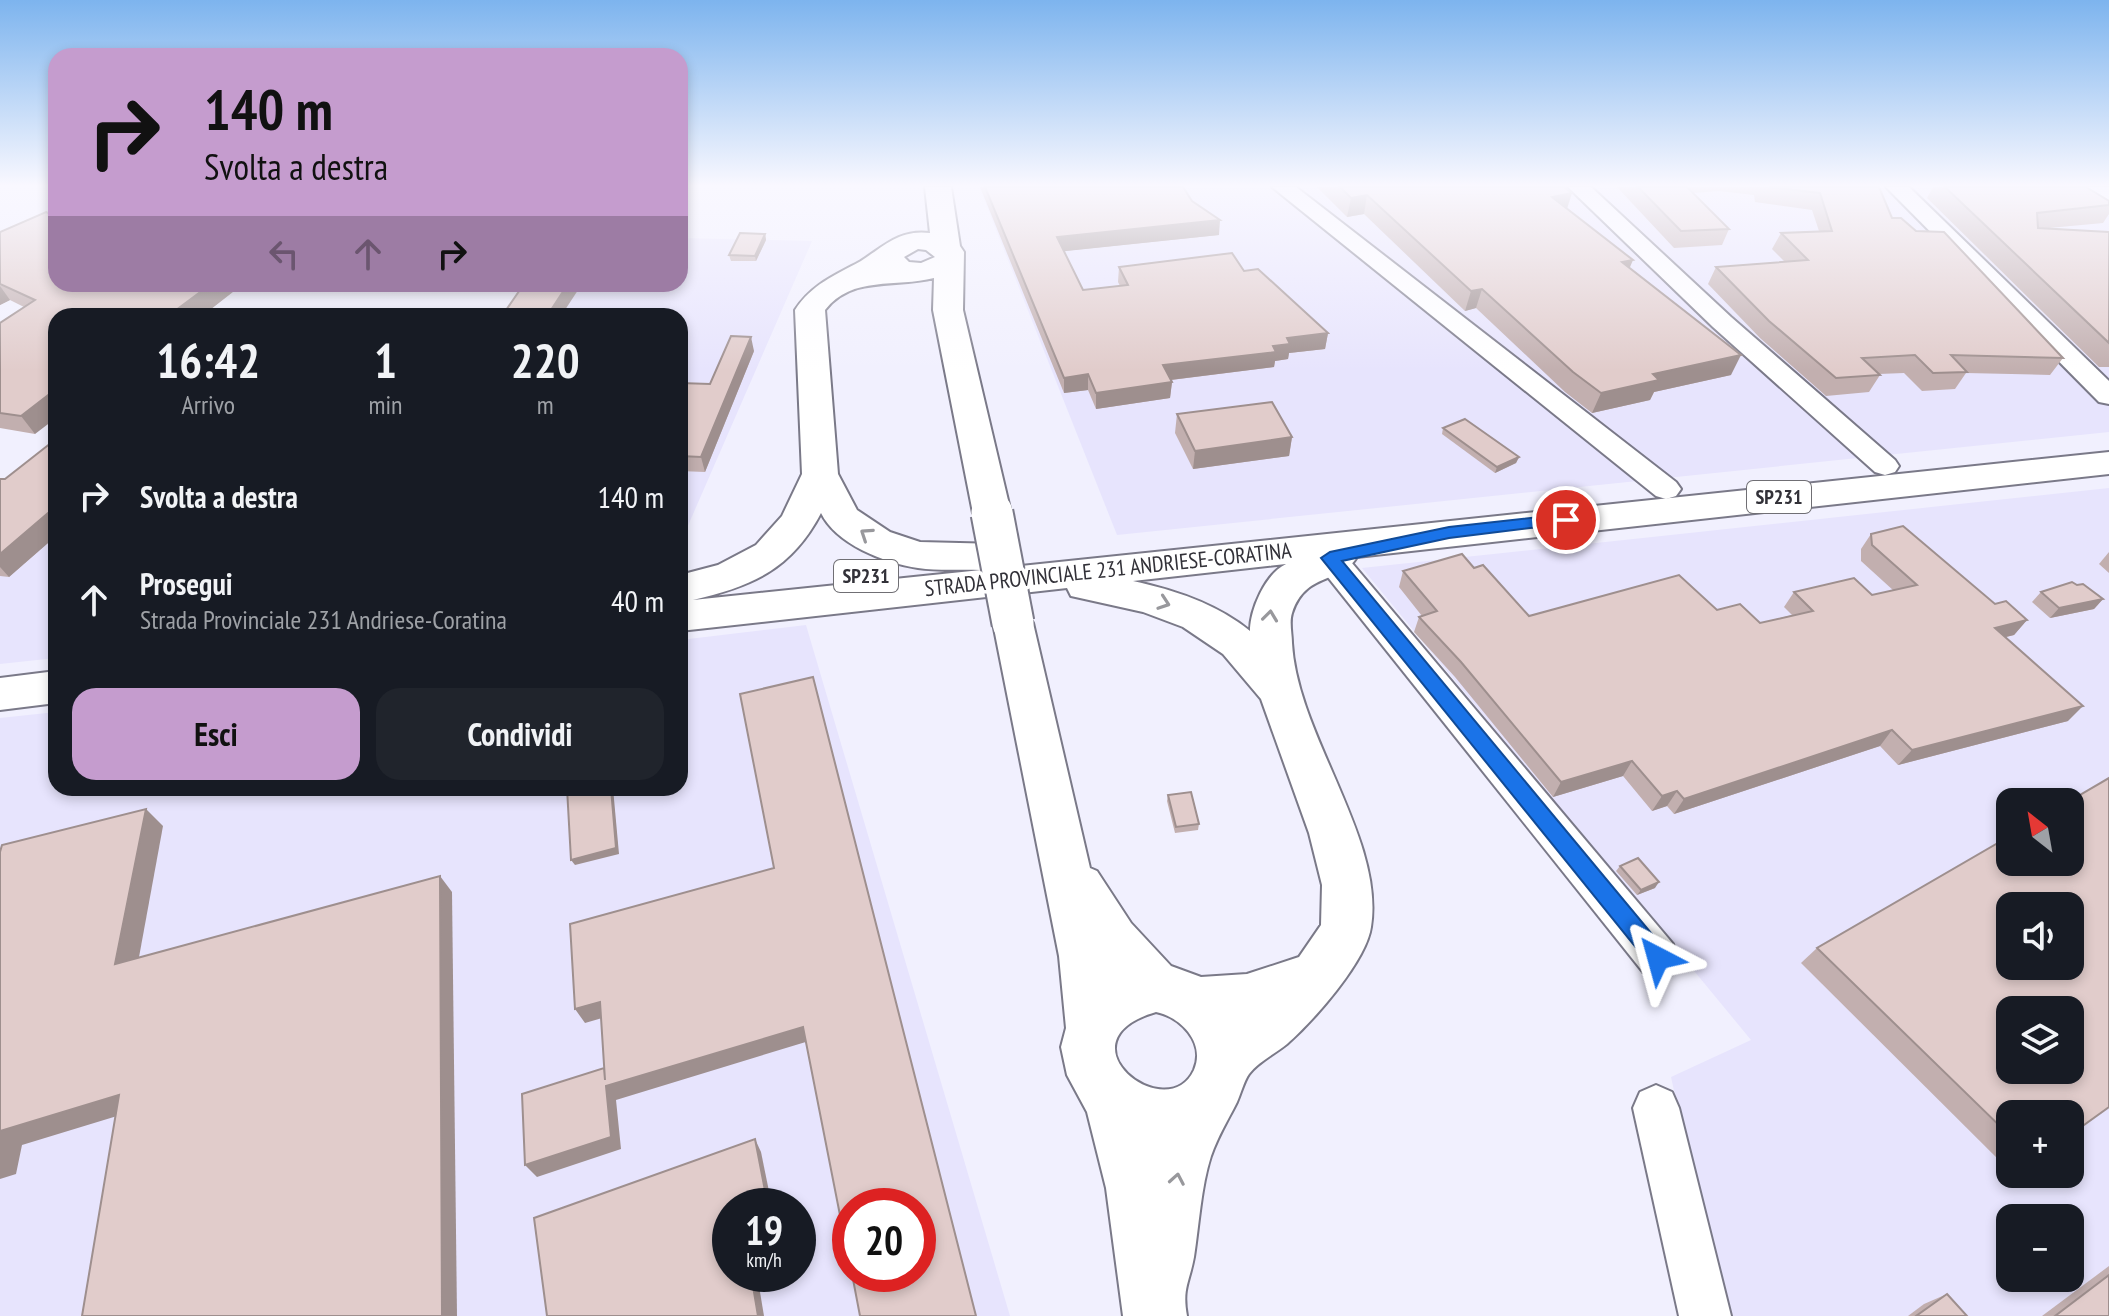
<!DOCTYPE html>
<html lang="it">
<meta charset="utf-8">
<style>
:root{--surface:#171b24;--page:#20242c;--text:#f1f3f6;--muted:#9ea1a6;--accent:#c59cce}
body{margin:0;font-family:"PT Sans Narrow",sans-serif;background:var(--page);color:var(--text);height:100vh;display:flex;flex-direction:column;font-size:30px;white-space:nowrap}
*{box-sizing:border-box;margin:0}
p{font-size:26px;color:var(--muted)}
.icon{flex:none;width:44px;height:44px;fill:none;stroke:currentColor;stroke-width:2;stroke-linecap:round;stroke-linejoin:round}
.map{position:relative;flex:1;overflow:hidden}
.side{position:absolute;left:48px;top:308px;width:640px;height:488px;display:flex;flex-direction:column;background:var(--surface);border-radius:24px;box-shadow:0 4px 12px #0003}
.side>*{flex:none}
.top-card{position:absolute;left:48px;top:48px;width:640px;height:244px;border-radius:24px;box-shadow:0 4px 12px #0003;background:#c59cce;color:#111;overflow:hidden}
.needle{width:52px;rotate:329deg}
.controls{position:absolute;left:1996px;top:788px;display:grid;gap:16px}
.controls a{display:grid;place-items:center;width:88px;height:88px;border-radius:16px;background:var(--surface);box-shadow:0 4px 12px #0003;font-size:40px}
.speed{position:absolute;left:712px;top:1188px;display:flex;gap:16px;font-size:40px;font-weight:700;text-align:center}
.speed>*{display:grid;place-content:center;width:104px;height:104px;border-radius:50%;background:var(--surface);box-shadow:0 4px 12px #0003;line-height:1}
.speed small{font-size:20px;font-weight:400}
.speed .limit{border:12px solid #d22;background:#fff;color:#111}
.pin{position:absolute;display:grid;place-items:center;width:68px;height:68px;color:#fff;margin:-34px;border:4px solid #fff;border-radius:50%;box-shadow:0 2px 8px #0007}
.me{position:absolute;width:88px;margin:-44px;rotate:321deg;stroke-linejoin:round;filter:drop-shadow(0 0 6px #0008)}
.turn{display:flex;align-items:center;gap:28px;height:168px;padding:0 24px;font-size:36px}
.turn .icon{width:104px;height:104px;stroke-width:2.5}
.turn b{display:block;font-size:56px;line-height:68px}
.lanes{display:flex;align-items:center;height:76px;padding:0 24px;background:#0003;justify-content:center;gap:40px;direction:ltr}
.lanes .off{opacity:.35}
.eta{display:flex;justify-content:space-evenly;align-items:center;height:136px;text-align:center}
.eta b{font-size:48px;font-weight:800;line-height:56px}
.primary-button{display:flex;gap:16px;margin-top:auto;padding:16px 24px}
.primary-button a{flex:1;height:92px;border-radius:24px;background:var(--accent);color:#111;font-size:32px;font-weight:800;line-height:92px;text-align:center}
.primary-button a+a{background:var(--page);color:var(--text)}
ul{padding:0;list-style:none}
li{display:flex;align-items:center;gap:24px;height:104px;padding:0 24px}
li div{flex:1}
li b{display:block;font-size:30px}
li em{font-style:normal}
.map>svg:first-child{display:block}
.built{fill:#e7e4fd;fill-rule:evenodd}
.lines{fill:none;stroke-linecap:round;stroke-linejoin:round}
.minor-casing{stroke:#7a7988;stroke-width:4}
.major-casing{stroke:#7a7988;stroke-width:4}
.minor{fill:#fff;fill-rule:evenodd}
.major{fill:#fff;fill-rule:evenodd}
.major-bridge-casing{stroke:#7a7988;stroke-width:45;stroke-linecap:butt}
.major-bridge{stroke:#fff;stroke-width:41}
.wall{fill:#c2afaf}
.shaded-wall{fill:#9e8f8e}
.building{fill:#e1cccb;stroke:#9e8f8e;stroke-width:2;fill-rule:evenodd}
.oneway{stroke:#98989c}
.route{fill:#1a73e8;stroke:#114b97;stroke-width:2}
.labels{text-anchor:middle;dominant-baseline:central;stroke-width:7;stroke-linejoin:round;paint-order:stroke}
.shield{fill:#fff;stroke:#706f74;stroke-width:2}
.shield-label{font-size:20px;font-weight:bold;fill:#323138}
.street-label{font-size:22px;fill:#323138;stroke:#fff}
</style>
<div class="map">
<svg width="2109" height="1316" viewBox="0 0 2109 1316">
<rect width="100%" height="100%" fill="#f1f0fe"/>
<g class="built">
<path d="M 979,187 L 2109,187 L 2109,432 L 1117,535 Z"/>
<path d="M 680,238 L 812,241 L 680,544 L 680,316 L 525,316 L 544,284 L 680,284 Z"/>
<path d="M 56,461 L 56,658 L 0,664 L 0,484 Z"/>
<path d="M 2109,488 L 2109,1316 L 1728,1316 L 1715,1277 L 1671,1077 L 1751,1040 L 1362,568 ZM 2010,802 L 2070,802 L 2070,862 L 2010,862 ZM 2010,906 L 2070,906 L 2070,966 L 2010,966 ZM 2010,1010 L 2070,1010 L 2070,1070 L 2010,1070 ZM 2010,1114 L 2070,1114 L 2070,1174 L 2010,1174 ZM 2010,1218 L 2070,1218 L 2070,1278 L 2010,1278 Z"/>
<path d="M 806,625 L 1010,1316 L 0,1316 L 0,718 L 56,712 L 56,788 L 680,788 L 680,640 ZM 730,1206 L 798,1206 L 798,1274 L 730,1274 ZM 850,1206 L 918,1206 L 918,1274 L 850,1274 Z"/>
</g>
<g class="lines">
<defs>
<g id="minor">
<path d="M 1272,187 L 1296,187 L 1676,482 L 1681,489 L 1676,496 L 1666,499 L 1656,496 Z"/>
<path d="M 1568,187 L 1591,187 L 1731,317 L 1895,460 L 1899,466 L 1895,472 L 1885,475 L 1875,472 L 1713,327 Z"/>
<path d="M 1886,187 L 1909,187 L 2109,381 L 2109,404 L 2099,402 Z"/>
<path d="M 2059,187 L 2109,187 L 2109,201 L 2062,192 Z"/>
<path d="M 1330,547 L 1341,550 L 1673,944 L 1679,958 L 1673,972 L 1658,977 L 1643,972 L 1319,566 L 1314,558 L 1319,550 Z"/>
<path d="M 1656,1085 L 1672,1092 L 1679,1108 L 1731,1316 L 1679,1316 L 1633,1108 L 1640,1092 Z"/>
</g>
<g id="major">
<path d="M 925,187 L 951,187 L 960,246 L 964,252 L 963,310 L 1011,513 L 1005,522 L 992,525 L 979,522 L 973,513 L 933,310 L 934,278 C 896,288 852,275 825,310 L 838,474 L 857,510 L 890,532 L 920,542 L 999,544 L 1013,548 L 1018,557 L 1012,567 L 2109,452 L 2109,474 L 1357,557 C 1340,585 1306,571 1292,613 C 1289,622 1292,634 1292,643 C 1297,735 1385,839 1371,927 C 1366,962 1313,1021 1287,1044 C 1276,1053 1258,1062 1249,1074 C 1244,1081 1241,1093 1237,1102 C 1228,1120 1218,1136 1211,1156 C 1201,1187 1199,1225 1194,1257 C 1189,1284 1182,1288 1187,1316 L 1123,1316 L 1106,1188 L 1087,1112 L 1067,1075 L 1061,1047 L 1066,1028 L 1059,956 L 993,623 L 999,613 L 1013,608 L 1027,613 L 1033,623 L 1090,868 L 1097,871 L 1131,923 L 1171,966 L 1201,977 L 1247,974 L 1299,957 L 1321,925 L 1322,885 L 1309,833 L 1261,699 L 1223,654 L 1183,627 L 1143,612 L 1071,596 L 1067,588 L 680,631 L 680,575 L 718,565 L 756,545 L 782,516 L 802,474 L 795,310 C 812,284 834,276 861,261 C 884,246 900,229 930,233 ZM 918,249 L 926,250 L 935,257 L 921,263 L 909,262 L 904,257 ZM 821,513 C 836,544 884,563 918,568 C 938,571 961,569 981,570 L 693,600 C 752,586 791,570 821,513 ZM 1286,564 C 1265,574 1250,610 1250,631 C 1217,604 1175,590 1133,581 ZM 1156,1012 C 1180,1017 1206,1042 1194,1070 C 1167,1128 1056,1041 1156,1012 Z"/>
<path d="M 56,671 L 56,703 L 0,710 L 0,678 Z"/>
</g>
</defs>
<use href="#minor" class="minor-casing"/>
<use href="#major" class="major-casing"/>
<use href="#minor" class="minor"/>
<use href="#major" class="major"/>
<defs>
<path id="major-bridge" d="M 992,513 L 1013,623"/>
</defs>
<use href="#major-bridge" class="major-bridge-casing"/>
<use href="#major-bridge" class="major-bridge"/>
</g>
<g class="wall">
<path d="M 980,187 L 1183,187 L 1192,201 L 1219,235 L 1064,251 L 1083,290 L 1120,286 L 1118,282 L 1119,267 L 1244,271 L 1328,333 L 1325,349 L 1289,353 L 1288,359 L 1275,361 L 1274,367 L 1171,380 L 1172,382 L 1170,398 L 1096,409 L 1088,390 L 1064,393 Z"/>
<path d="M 1317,187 L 1564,187 L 1567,208 L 1630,268 L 1731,375 L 1654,392 L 1650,400 L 1592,413 L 1565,392 L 1476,308 L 1465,311 L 1364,214 L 1347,217 Z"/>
<path d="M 1617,187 L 1879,187 L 1892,218 L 2063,358 L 2050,375 L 1966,373 L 1955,389 L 1922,391 L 1904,373 L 1879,374 L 1880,375 L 1869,392 L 1826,396 L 1760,338 L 1708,284 L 1716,267 L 1785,262 L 1772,249 L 1781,233 L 1819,231 L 1812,210 L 1755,202 L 1754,195 L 1719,191 L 1693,193 L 1729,229 L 1722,245 L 1674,248 Z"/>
<path d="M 1933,187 L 2086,187 L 2109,201 L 2109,214 L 2103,223 L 2049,228 L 2109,232 L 2109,367 L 2099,367 L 1927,198 Z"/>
<path d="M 0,232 L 56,284 L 243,284 L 202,316 L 56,316 L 35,434 L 0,428 L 0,323 L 24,307 L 10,300 L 0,305 Z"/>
<path d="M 765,234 L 766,240 L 756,261 L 731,261 L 729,255 Z"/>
<path d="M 754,351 L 705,472 L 680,471 L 680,383 L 710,384 Z"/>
<path d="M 1177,414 L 1292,437 L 1289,456 L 1193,469 L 1175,433 Z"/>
<path d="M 1443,428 L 1519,457 L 1516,463 L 1495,473 L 1442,434 Z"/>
<path d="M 56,439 L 56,536 L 9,577 L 0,576 L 0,479 L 5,479 Z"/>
<path d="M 1871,534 L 1995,604 L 2027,620 L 2014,635 L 2006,637 L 2068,721 L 1898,765 L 1880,746 L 1674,814 L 1667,806 L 1652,811 L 1623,776 L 1553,797 L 1455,677 L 1414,632 L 1419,617 L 1422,616 L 1399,587 L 1403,571 L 1474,568 L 1529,616 L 1717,610 L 1760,623 L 1792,615 L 1784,607 L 1794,592 L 1872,595 L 1894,591 L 1861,561 L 1861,549 Z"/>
<path d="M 2109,552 L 2109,573 L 2099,564 Z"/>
<path d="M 2077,585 L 2103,599 L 2094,609 L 2050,618 L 2032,602 L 2041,592 Z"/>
<path d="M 1168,795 L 1199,824 L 1198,830 L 1175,833 L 1167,801 Z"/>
<path d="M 1620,866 L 1655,888 L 1637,895 L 1616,871 Z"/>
<path d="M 1817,948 L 2010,1114 L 2010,1171 L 1801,963 Z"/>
<path d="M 2109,1266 L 2109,1316 L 2042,1316 Z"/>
<path d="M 1947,1294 L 1967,1316 L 1908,1316 L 1924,1304 Z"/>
</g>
<g class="shaded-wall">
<path d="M 1572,193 L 1566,212 L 1552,197 Z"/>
<path d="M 1367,195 L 1364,214 L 1347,217 L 1351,198 Z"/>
<path d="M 1220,220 L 1219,235 L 1057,252 L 1057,237 Z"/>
<path d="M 765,234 L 766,240 L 756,261 L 755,256 Z"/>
<path d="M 1633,260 L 1625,279 L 1622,262 Z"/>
<path d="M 211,284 L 243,284 L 202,316 L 168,316 Z"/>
<path d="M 568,284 L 582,284 L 561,316 L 547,316 Z"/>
<path d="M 0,286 L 10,300 L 0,305 Z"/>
<path d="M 1482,289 L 1476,308 L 1465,311 L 1471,291 Z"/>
<path d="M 1328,333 L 1325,349 L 1289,353 L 1288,359 L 1275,361 L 1274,367 L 1162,381 L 1163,365 L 1273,346 L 1287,338 Z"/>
<path d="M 751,337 L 754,351 L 705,472 L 701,457 Z"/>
<path d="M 1741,355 L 1731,375 L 1654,392 L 1650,400 L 1592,413 L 1601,393 L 1653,374 Z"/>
<path d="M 1088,374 L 1088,390 L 1064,393 L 1064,378 Z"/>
<path d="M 1172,382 L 1170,398 L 1096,409 L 1096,393 Z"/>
<path d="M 56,389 L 56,418 L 35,434 L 21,416 Z"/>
<path d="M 1292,437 L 1289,456 L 1193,469 L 1195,451 Z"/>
<path d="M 1519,457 L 1516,463 L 1495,473 L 1497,467 Z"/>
<path d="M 48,513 L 56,523 L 56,536 L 9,577 L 0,567 L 0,554 Z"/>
<path d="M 2103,599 L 2094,609 L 2050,618 L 2059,608 Z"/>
<path d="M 2027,620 L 2014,635 L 1981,643 L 1995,628 Z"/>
<path d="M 2083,706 L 2068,721 L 1898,765 L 1912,750 Z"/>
<path d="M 1892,730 L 1880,746 L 1674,814 L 1684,799 Z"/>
<path d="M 1632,761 L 1623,776 L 1553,797 L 1561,782 Z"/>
<path d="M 611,788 L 613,788 L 619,854 L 575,865 L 571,860 Z"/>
<path d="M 1677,791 L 1667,806 L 1652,811 L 1662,796 Z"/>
<path d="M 146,809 L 163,826 L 135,979 L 115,964 Z"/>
<path d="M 440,876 L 452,892 L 457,1316 L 442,1316 Z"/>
<path d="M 1659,882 L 1655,888 L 1637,895 L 1641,890 Z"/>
<path d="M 600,1002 L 609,1016 L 585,1023 L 575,1009 Z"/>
<path d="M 803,1027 L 809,1041 L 616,1100 L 621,1149 L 537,1177 L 525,1165 L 606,1086 Z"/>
<path d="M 119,1095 L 140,1109 L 22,1145 L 16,1174 L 0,1179 L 0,1131 Z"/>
<path d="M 755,1139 L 761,1152 L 772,1206 L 768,1206 Z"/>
<path d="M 751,1274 L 757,1274 L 764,1316 L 758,1316 Z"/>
</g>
<g class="building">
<path d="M 985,187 L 1183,187 L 1192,201 L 1220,220 L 1057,237 L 1083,290 L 1128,285 L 1119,267 L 1232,253 L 1244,271 L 1258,269 L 1328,333 L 1287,338 L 1290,344 L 1273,346 L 1276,352 L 1163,365 L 1172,382 L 1096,393 L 1088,374 L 1064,378 Z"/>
<path d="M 1340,187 L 1564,187 L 1572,193 L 1552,197 L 1633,260 L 1622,262 L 1741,355 L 1653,374 L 1659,380 L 1601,393 L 1573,372 L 1482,289 L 1471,291 L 1367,195 L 1351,198 Z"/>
<path d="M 1638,187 L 1687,187 L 1729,229 L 1681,231 Z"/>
<path d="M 1769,187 L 1879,187 L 1892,218 L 1901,218 L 1916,231 L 1944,232 L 2063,358 L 1951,355 L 1967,372 L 1933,373 L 1915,355 L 1862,358 L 1880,375 L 1836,378 L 1769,321 L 1716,267 L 1808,260 L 1781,233 L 1832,231 L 1820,193 Z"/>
<path d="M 1945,187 L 2086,187 L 2109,201 L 2109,205 L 2037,213 L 2038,228 L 2109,232 L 2109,343 Z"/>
<path d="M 46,212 L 56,217 L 56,284 L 211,284 L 168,316 L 56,316 L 56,389 L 21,416 L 0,413 L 0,323 L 35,300 L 0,284 L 0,232 Z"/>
<path d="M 740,233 L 765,234 L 755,256 L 729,255 Z"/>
<path d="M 524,284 L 568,284 L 547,316 L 502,316 Z"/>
<path d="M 731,336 L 751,337 L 701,457 L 680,456 L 680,383 L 710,384 Z"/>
<path d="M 1272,402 L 1292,437 L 1195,451 L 1177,414 Z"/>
<path d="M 1465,419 L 1519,457 L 1497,467 L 1443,428 Z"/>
<path d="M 56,439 L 56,514 L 48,513 L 0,554 L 0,479 L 5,479 Z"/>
<path d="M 1903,526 L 1995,604 L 2006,601 L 2027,620 L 1995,628 L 2083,706 L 1912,750 L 1892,730 L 1684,799 L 1677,791 L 1662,796 L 1632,761 L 1561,782 L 1461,662 L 1419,617 L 1437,611 L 1403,571 L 1462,554 L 1474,568 L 1483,565 L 1529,616 L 1679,575 L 1717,610 L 1740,604 L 1760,623 L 1813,611 L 1794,592 L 1854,578 L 1872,595 L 1917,585 L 1872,545 L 1871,534 Z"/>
<path d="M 2072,582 L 2077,585 L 2083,584 L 2103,599 L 2059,608 L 2041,592 Z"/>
<path d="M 813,677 L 976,1316 L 860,1316 L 852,1274 L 918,1274 L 918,1206 L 850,1206 L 850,1266 L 803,1027 L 606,1086 L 611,1137 L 525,1165 L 522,1094 L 604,1068 L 605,1080 L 600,1002 L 575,1009 L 570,924 L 774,868 L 740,694 Z"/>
<path d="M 2109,778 L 2109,1107 L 2070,1135 L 2070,1114 L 2010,1114 L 2010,1136 L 1817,948 L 2010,836 L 2010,862 L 2070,862 L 2070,802 L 2068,802 ZM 2010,906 L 2070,906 L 2070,966 L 2010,966 ZM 2010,1010 L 2070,1010 L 2070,1070 L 2010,1070 Z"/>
<path d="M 567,788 L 611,788 L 616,848 L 571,860 Z"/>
<path d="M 1191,792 L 1199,824 L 1176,827 L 1168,795 Z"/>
<path d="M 146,809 L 115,964 L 440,876 L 442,1316 L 82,1316 L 119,1095 L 0,1131 L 0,852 L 2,845 Z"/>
<path d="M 1638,858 L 1659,882 L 1641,890 L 1620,866 Z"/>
<path d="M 755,1139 L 768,1206 L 730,1206 L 730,1274 L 751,1274 L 758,1316 L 547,1316 L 534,1218 Z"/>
<path d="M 2109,1275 L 2109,1316 L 2055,1316 Z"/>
<path d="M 1947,1294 L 1967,1316 L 1916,1316 Z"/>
</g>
<defs><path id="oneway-chevron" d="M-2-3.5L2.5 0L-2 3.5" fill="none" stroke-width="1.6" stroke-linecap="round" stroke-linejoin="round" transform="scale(2)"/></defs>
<g class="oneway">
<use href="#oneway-chevron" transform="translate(866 534) rotate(-146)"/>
<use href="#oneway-chevron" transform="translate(1164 603) rotate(19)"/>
<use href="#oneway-chevron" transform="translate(1270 616) rotate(-83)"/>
<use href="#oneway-chevron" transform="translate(1177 1179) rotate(-80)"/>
</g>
<linearGradient id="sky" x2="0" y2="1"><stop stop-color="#7db4ee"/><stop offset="0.5" stop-color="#f9f8ff"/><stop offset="1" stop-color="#f9f8ff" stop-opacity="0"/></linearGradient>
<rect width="2109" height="371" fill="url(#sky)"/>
<path class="route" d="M 1566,514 L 1572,516 L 1572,523 L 1449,538 L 1342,561 L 1666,951 L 1669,958 L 1666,965 L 1658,968 L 1650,965 L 1321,558 L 1330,552 L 1449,527 Z"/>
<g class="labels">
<g class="shield">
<rect x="1747" y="481" width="64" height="32" rx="6"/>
<rect x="834" y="560" width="64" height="32" rx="6"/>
</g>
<g class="shield-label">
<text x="1779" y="497">SP231</text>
<text x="866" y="576">SP231</text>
</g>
<g class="street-label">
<text transform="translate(1108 569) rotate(-6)">STRADA PROVINCIALE 231 ANDRIESE-CORATINA</text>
</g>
</g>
</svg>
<div class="controls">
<a><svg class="needle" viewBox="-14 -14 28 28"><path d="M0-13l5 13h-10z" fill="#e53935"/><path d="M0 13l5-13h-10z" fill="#9ea1a6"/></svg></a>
<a><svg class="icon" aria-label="sound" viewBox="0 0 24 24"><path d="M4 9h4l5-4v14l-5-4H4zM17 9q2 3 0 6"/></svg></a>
<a><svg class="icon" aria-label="layers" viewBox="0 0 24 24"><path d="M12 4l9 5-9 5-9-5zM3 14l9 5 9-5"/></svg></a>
<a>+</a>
<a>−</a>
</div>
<div class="speed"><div>19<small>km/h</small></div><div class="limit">20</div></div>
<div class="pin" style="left:1566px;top:520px;background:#d93025"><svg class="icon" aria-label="arrive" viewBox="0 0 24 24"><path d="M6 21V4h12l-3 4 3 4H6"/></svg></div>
<svg class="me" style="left:1658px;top:958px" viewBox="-20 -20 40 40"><path d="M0-17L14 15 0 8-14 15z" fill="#1a73e8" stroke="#fff" stroke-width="4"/></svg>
<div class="top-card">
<div class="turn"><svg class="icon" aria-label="right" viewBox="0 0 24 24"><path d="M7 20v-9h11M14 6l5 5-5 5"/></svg><div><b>140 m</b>Svolta a destra</div></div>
<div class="lanes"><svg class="icon off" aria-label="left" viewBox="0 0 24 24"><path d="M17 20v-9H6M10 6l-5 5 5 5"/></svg><svg class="icon off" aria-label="ahead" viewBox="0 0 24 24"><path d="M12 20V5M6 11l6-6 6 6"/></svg><svg class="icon" aria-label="right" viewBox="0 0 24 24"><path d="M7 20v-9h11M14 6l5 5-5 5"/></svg></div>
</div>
<section class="side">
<div class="eta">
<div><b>16:42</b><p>Arrivo</p></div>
<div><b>1</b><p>min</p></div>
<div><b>220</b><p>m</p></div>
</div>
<ul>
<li><svg class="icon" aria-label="right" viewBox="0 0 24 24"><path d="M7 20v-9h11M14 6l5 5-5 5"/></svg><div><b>Svolta a destra</b></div><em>140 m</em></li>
<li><svg class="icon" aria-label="ahead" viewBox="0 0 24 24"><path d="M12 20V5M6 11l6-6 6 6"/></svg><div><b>Prosegui</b><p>Strada Provinciale 231 Andriese-Coratina</p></div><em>40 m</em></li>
</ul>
<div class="primary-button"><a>Esci</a><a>Condividi</a></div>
</section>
</div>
